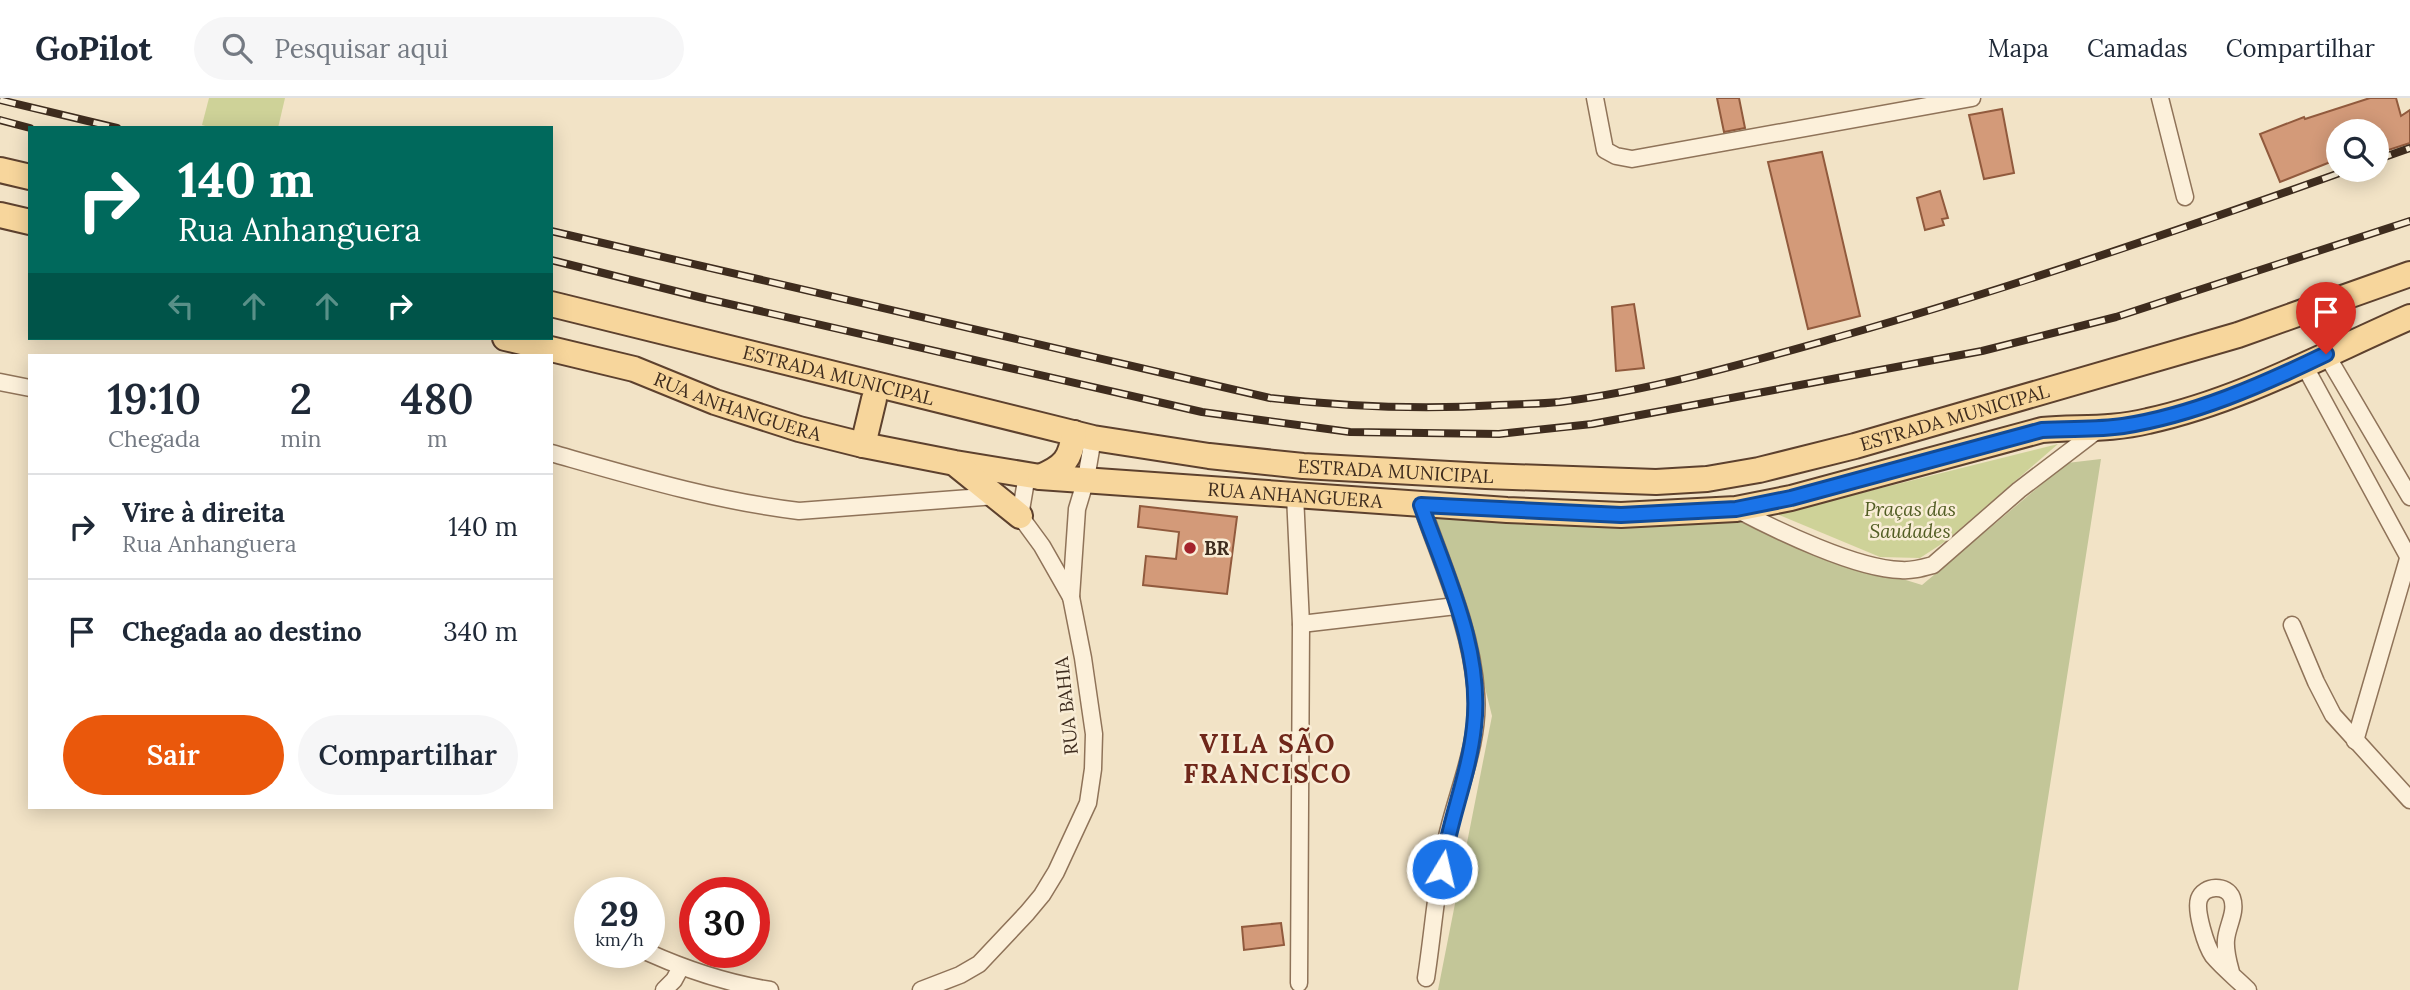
<!DOCTYPE html>
<html lang="pt">
<meta charset="utf-8">
<style>
:root{--surface:#fff;--page:#f6f6f7;--text:#1f2937;--muted:#747a83;--line:#e0e1e3;--accent:#ea580c}
body{margin:0;font-family:Lora,serif;background:var(--page);color:var(--text);height:100vh;display:flex;flex-direction:column;font-size:26px;white-space:nowrap}
*{box-sizing:border-box;margin:0}
p{font-size:23px;color:var(--muted)}
.icon{flex:none;width:38px;height:38px;fill:none;stroke:currentColor;stroke-width:2;stroke-linecap:round;stroke-linejoin:round}
.map{position:relative;flex:1;overflow:hidden}
.details{position:absolute;left:28px;top:256px;width:525px;height:455px;display:flex;flex-direction:column;background:var(--surface);border-radius:0px;box-shadow:0 4px 18px #0003}
.details>*{flex:none}
.hud{position:absolute;left:28px;top:28px;width:525px;height:214px;border-radius:0px;box-shadow:0 4px 18px #0003;background:#00695c;color:#fff;overflow:hidden}
.controls{position:absolute;left:2326px;top:21px;display:grid;gap:14px}
.controls a{display:grid;place-items:center;width:63px;height:63px;border-radius:50%;background:var(--surface);box-shadow:0 4px 18px #0003;font-size:35px}
.speed{position:absolute;left:574px;top:779px;display:flex;gap:14px;font-size:35px;font-weight:700;text-align:center}
.speed>*{display:grid;place-content:center;width:91px;height:91px;border-radius:50%;background:var(--surface);box-shadow:0 4px 18px #0003;line-height:1}
.speed small{font-size:18px;font-weight:400}
.speed .limit{border:10px solid #d22;background:#fff;color:#111}
.pin{position:absolute;display:grid;place-items:center;width:60px;height:60px;color:#fff;margin:-72px -30px;border-radius:50% 50% 50% 0;rotate:-45deg;box-shadow:0 0 7px #0007}
.pin .icon{rotate:45deg}
.me{position:absolute;width:77px;margin:-38px;rotate:9deg;stroke-linejoin:round;filter:drop-shadow(0 0 5px #0008)}
.turn{display:flex;align-items:center;gap:24px;height:147px;padding:0 35px;font-size:32px}
.turn .icon{width:91px;height:91px;stroke-width:2.5}
.turn b{display:block;font-size:49px;line-height:60px}
.lanes{display:flex;align-items:center;height:66px;padding:0 35px;background:#0003;justify-content:center;gap:35px;direction:ltr}
.lanes .off{opacity:.35}
.eta{display:flex;justify-content:space-evenly;align-items:center;height:119px;text-align:center}
.eta b{font-size:42px;font-weight:600;line-height:49px}
.action{display:flex;gap:14px;margin-top:auto;padding:14px 35px}
.action a{flex:1;height:80px;border-radius:42px;background:var(--accent);color:#fff;font-size:28px;font-weight:600;line-height:80px;text-align:center}
.action a+a{background:var(--page);color:var(--text)}
ul{padding:0;list-style:none}
li{display:flex;align-items:center;gap:21px;height:105px;padding:0 35px;border-top:2px solid var(--line)}
li div{flex:1}
li b{display:block;font-size:26px}
li em{font-style:normal}
header{display:flex;align-items:center;gap:42px;box-sizing:border-box;height:98px;padding:0 35px;background:var(--surface);border-bottom:2px solid var(--line)}
header strong{font-size:33px}
nav{display:flex;gap:38px;margin-inline-start:auto;font-size:24px}
.search{width:490px;height:63px;background:var(--page);display:flex;align-items:center;gap:18px;box-sizing:border-box;padding:0 24px;border-radius:38px;color:var(--muted);font-size:26px}
.map>svg:first-child{display:block}
.green{fill:#ced298}
.cemetery{fill:#c3c698}
.building{fill:#d39a79;stroke:#915a3d;stroke-width:2}
.lines{fill:none;stroke-linecap:round;stroke-linejoin:round}
.minor-casing{stroke:#8f7359;stroke-width:19}
.primary-casing{stroke:#5d412e;stroke-width:28}
.minor{stroke:#fcf0da;stroke-width:16}
.primary{stroke:#f7d69c;stroke-width:24}
.rail-casing{stroke:#3e2c1e;stroke-width:8}
.rail{stroke:#f9edd6;stroke-width:5;stroke-dasharray:16;stroke-linecap:butt}
.route-casing{stroke:#114b97;stroke-width:18}
.route{stroke:#1a73e8;stroke-width:12}
.poi-dot{fill:#a4242c;stroke:#f9edd6;stroke-width:2.5}
.labels{text-anchor:middle;dominant-baseline:central;stroke-width:5;stroke-linejoin:round;paint-order:stroke}
.street-label{font-size:19px;fill:#3e2c1e;stroke:#f9edd6}
.park-label{font-size:19px;font-style:italic;fill:#515d23;stroke:#f9edd6}
.poi-label{font-size:19px;font-weight:bold;fill:#3e2c1e;stroke:#f9edd6;text-anchor:start}
.district-label{font-size:26px;font-weight:bold;letter-spacing:2px;fill:#6f271a;stroke:#f9edd6}
</style>
<header>
<strong>GoPilot</strong>
<div class="search"><svg class="icon" aria-label="search" viewBox="0 0 24 24"><circle cx="10" cy="10" r="6"/><path d="M15 15l6 6"/></svg>Pesquisar aqui</div>
<nav><a>Mapa</a><a>Camadas</a><a>Compartilhar</a></nav>
</header>
<div class="map">
<svg width="2410" height="892" viewBox="0 0 2410 892">
<rect width="100%" height="100%" fill="#f2e3c6"/>
<g class="green">
<path d="M 209,0 L 285,0 L 278,30 L 212,30 L 202,27 Z"/>
<path d="M 2058,346 L 1946,443 L 1920,460 L 1880,459 L 1777,416 Z"/>
</g>
<path class="cemetery" d="M 2101,361 L 2018,892 L 1438,892 L 1492,618 L 1462,497 L 1431,416 L 1733,420 L 1780,443 L 1922,487 L 2067,365 Z"/>
<g class="building">
<path d="M 1717,0 L 1739,0 L 1745,30 L 1724,34 Z"/>
<path d="M 2370,0 L 2396,0 L 2401,18 L 2410,12 L 2410,45 L 2376,56 L 2376,33 L 2338,33 L 2338,61 L 2280,84 L 2260,36 L 2304,19 L 2305,21 Z"/>
<path d="M 2002,11 L 2014,75 L 1984,81 L 1969,17 Z"/>
<path d="M 1822,54 L 1860,218 L 1808,231 L 1768,64 Z"/>
<path d="M 1940,93 L 1948,120 L 1942,121 L 1944,127 L 1925,132 L 1917,100 Z"/>
<path d="M 1634,206 L 1644,270 L 1616,273 L 1612,209 Z"/>
<path d="M 1140,408 L 1237,419 L 1227,496 L 1143,487 L 1146,458 L 1176,461 L 1179,434 L 1138,429 Z"/>
<path d="M 1281,825 L 1284,847 L 1244,852 L 1242,829 Z"/>
</g>
<g class="lines">
<defs>
<g id="minor">
<path d="M 1595,0 L 1605,52 L 1616,58 L 1632,61 L 1972,0"/>
<path d="M 2160,0 L 2185,99"/>
<path d="M 2326,256 L 2410,399"/>
<path d="M 2304,267 L 2410,462"/>
<path d="M 0,284 L 30,290"/>
<path d="M 551,355 C 632,378 715,403 799,413 L 996,398"/>
<path d="M 1027,377 L 1020,418 L 1042,448 L 1071,499"/>
<path d="M 1295,397 L 1301,526 L 1299,885"/>
<path d="M 1421,406 C 1442,467 1472,531 1476,596 C 1480,646 1456,695 1446,743 C 1436,788 1433,835 1426,880"/>
<path d="M 1736,411 C 1776,432 1856,471 1901,472 C 1912,473 1922,470 1933,467 L 2019,392 L 2099,331"/>
<path d="M 1301,526 L 1456,508"/>
<path d="M 2292,527 L 2316,584 L 2333,617 L 2410,702"/>
<path d="M 2355,643 L 2410,454"/>
<path d="M 587,827 L 590,828"/>
<path d="M 647,854 C 687,872 726,885 770,892"/>
<path d="M 2231,874 C 2228,863 2225,853 2226,842 C 2227,828 2237,814 2232,800 C 2227,786 2204,787 2199,801 C 2195,813 2206,848 2213,858 C 2223,870 2237,881 2248,892"/>
<path d="M 664,892 L 674,882 L 681,869"/>
<path d="M 921,892 L 960,877 L 979,866 L 1027,815 L 1042,797 L 1056,774 L 1088,705 L 1093,671 L 1094,636 L 1083,560 L 1071,499 L 1077,411 L 1086,381 L 1093,340"/>
</g>
<g id="primary">
<path d="M 0,72 L 30,79"/>
<path d="M 0,117 L 30,124"/>
<path id="s1" d="M 551,206 L 1093,340 L 1209,358 L 1303,368 L 1486,378 L 1656,384 L 1707,381 L 1759,372 L 1855,348 L 2238,237 L 2410,176"/>
<path id="s2" d="M 505,240 L 634,271 L 715,304 L 799,331 L 863,347 L 955,365 L 1040,379 L 1507,412 L 1621,417 L 1736,411 L 1791,400 L 2042,332 C 2079,329 2111,332 2148,323 C 2240,303 2325,256 2410,219"/>
<path d="M 863,347 L 874,301"/>
<path d="M 958,368 L 1020,418"/>
<path d="M 1040,379 C 1064,369 1071,361 1074,335"/>
</g>
</defs>
<use href="#minor" class="minor-casing"/>
<use href="#primary" class="primary-casing"/>
<use href="#minor" class="minor"/>
<use href="#primary" class="primary"/>
<defs>
<g id="rail">
<path d="M 0,2 L 117,30"/>
<path d="M 0,22 L 30,30"/>
<path d="M 2376,62 L 2410,50"/>
<path d="M 551,133 L 1270,300 C 1349,309 1419,312 1499,307 C 1519,306 1540,306 1560,304 C 1659,291 1753,263 1849,236 C 2017,188 2183,131 2348,72"/>
<path d="M 551,162 L 703,200 L 1202,314 L 1350,334 L 1499,336 L 1592,326 L 1982,253 L 2116,219 L 2410,123"/>
</g>
</defs>
<use href="#rail" class="rail-casing"/>
<use href="#rail" class="rail"/>
</g>
<g class="lines">
<defs>
<path id="route" d="M 1442,771 C 1449,723 1469,677 1474,629 C 1483,553 1446,477 1421,407 L 1621,417 L 1736,411 L 1791,400 L 2042,332 C 2069,330 2096,332 2123,328 C 2194,317 2262,287 2326,256"/>
</defs>
<use href="#route" class="route-casing"/>
<use href="#route" class="route"/>
</g>
<circle class="poi-dot" cx="1190" cy="450" r="7"/>
<g class="labels">
<g class="street-label">
<text stroke="none"><textPath href="#s1" startOffset="296">ESTRADA MUNICIPAL</textPath></text>
<text stroke="none"><textPath href="#s2" startOffset="243">RUA ANHANGUERA</textPath></text>
<text stroke="none"><textPath href="#s1" startOffset="1430">ESTRADA MUNICIPAL</textPath></text>
<text stroke="none"><textPath href="#s1" startOffset="863">ESTRADA MUNICIPAL</textPath></text>
<text stroke="none"><textPath href="#s2" startOffset="810">RUA ANHANGUERA</textPath></text>
<text transform="translate(1066 608) rotate(-96)">RUA BAHIA</text>
</g>
<g class="park-label">
<text x="1910" y="411">Praças das<tspan x="1910" dy="22">Saudades</tspan></text>
</g>
<g class="poi-label">
<text x="1204" y="450">BR</text>
</g>
<g class="district-label">
<text x="1268" y="645">VILA SÃO<tspan x="1268" dy="30">FRANCISCO</tspan></text>
</g>
</g>
</svg>
<div class="controls">
<a><svg class="icon" aria-label="search" viewBox="0 0 24 24"><circle cx="10" cy="10" r="6"/><path d="M15 15l6 6"/></svg></a>
</div>
<div class="speed"><div>29<small>km/h</small></div><div class="limit">30</div></div>
<div class="pin" style="left:2326px;top:256px;background:#d93025"><svg class="icon" aria-label="arrive" viewBox="0 0 24 24"><path d="M6 21V4h12l-3 4 3 4H6"/></svg></div>
<svg class="me" style="left:1442px;top:771px" viewBox="-20 -20 40 40"><circle r="17" fill="#1a73e8" stroke="#fff" stroke-width="3"/><path d="M0-11L8 9 0 5-8 9z" fill="#fff"/></svg>
<div class="hud">
<div class="turn"><svg class="icon" aria-label="right" viewBox="0 0 24 24"><path d="M7 20v-9h11M14 6l5 5-5 5"/></svg><div><b>140 m</b>Rua Anhanguera</div></div>
<div class="lanes"><svg class="icon off" aria-label="left" viewBox="0 0 24 24"><path d="M17 20v-9H6M10 6l-5 5 5 5"/></svg><svg class="icon off" aria-label="ahead" viewBox="0 0 24 24"><path d="M12 20V5M6 11l6-6 6 6"/></svg><svg class="icon off" aria-label="ahead" viewBox="0 0 24 24"><path d="M12 20V5M6 11l6-6 6 6"/></svg><svg class="icon" aria-label="right" viewBox="0 0 24 24"><path d="M7 20v-9h11M14 6l5 5-5 5"/></svg></div>
</div>
<section class="details">
<div class="eta">
<div><b>19:10</b><p>Chegada</p></div>
<div><b>2</b><p>min</p></div>
<div><b>480</b><p>m</p></div>
</div>
<ul>
<li><svg class="icon" aria-label="right" viewBox="0 0 24 24"><path d="M7 20v-9h11M14 6l5 5-5 5"/></svg><div><b>Vire à direita</b><p>Rua Anhanguera</p></div><em>140 m</em></li>
<li><svg class="icon" aria-label="arrive" viewBox="0 0 24 24"><path d="M6 21V4h12l-3 4 3 4H6"/></svg><div><b>Chegada ao destino</b></div><em>340 m</em></li>
</ul>
<div class="action"><a>Sair</a><a>Compartilhar</a></div>
</section>
</div>
